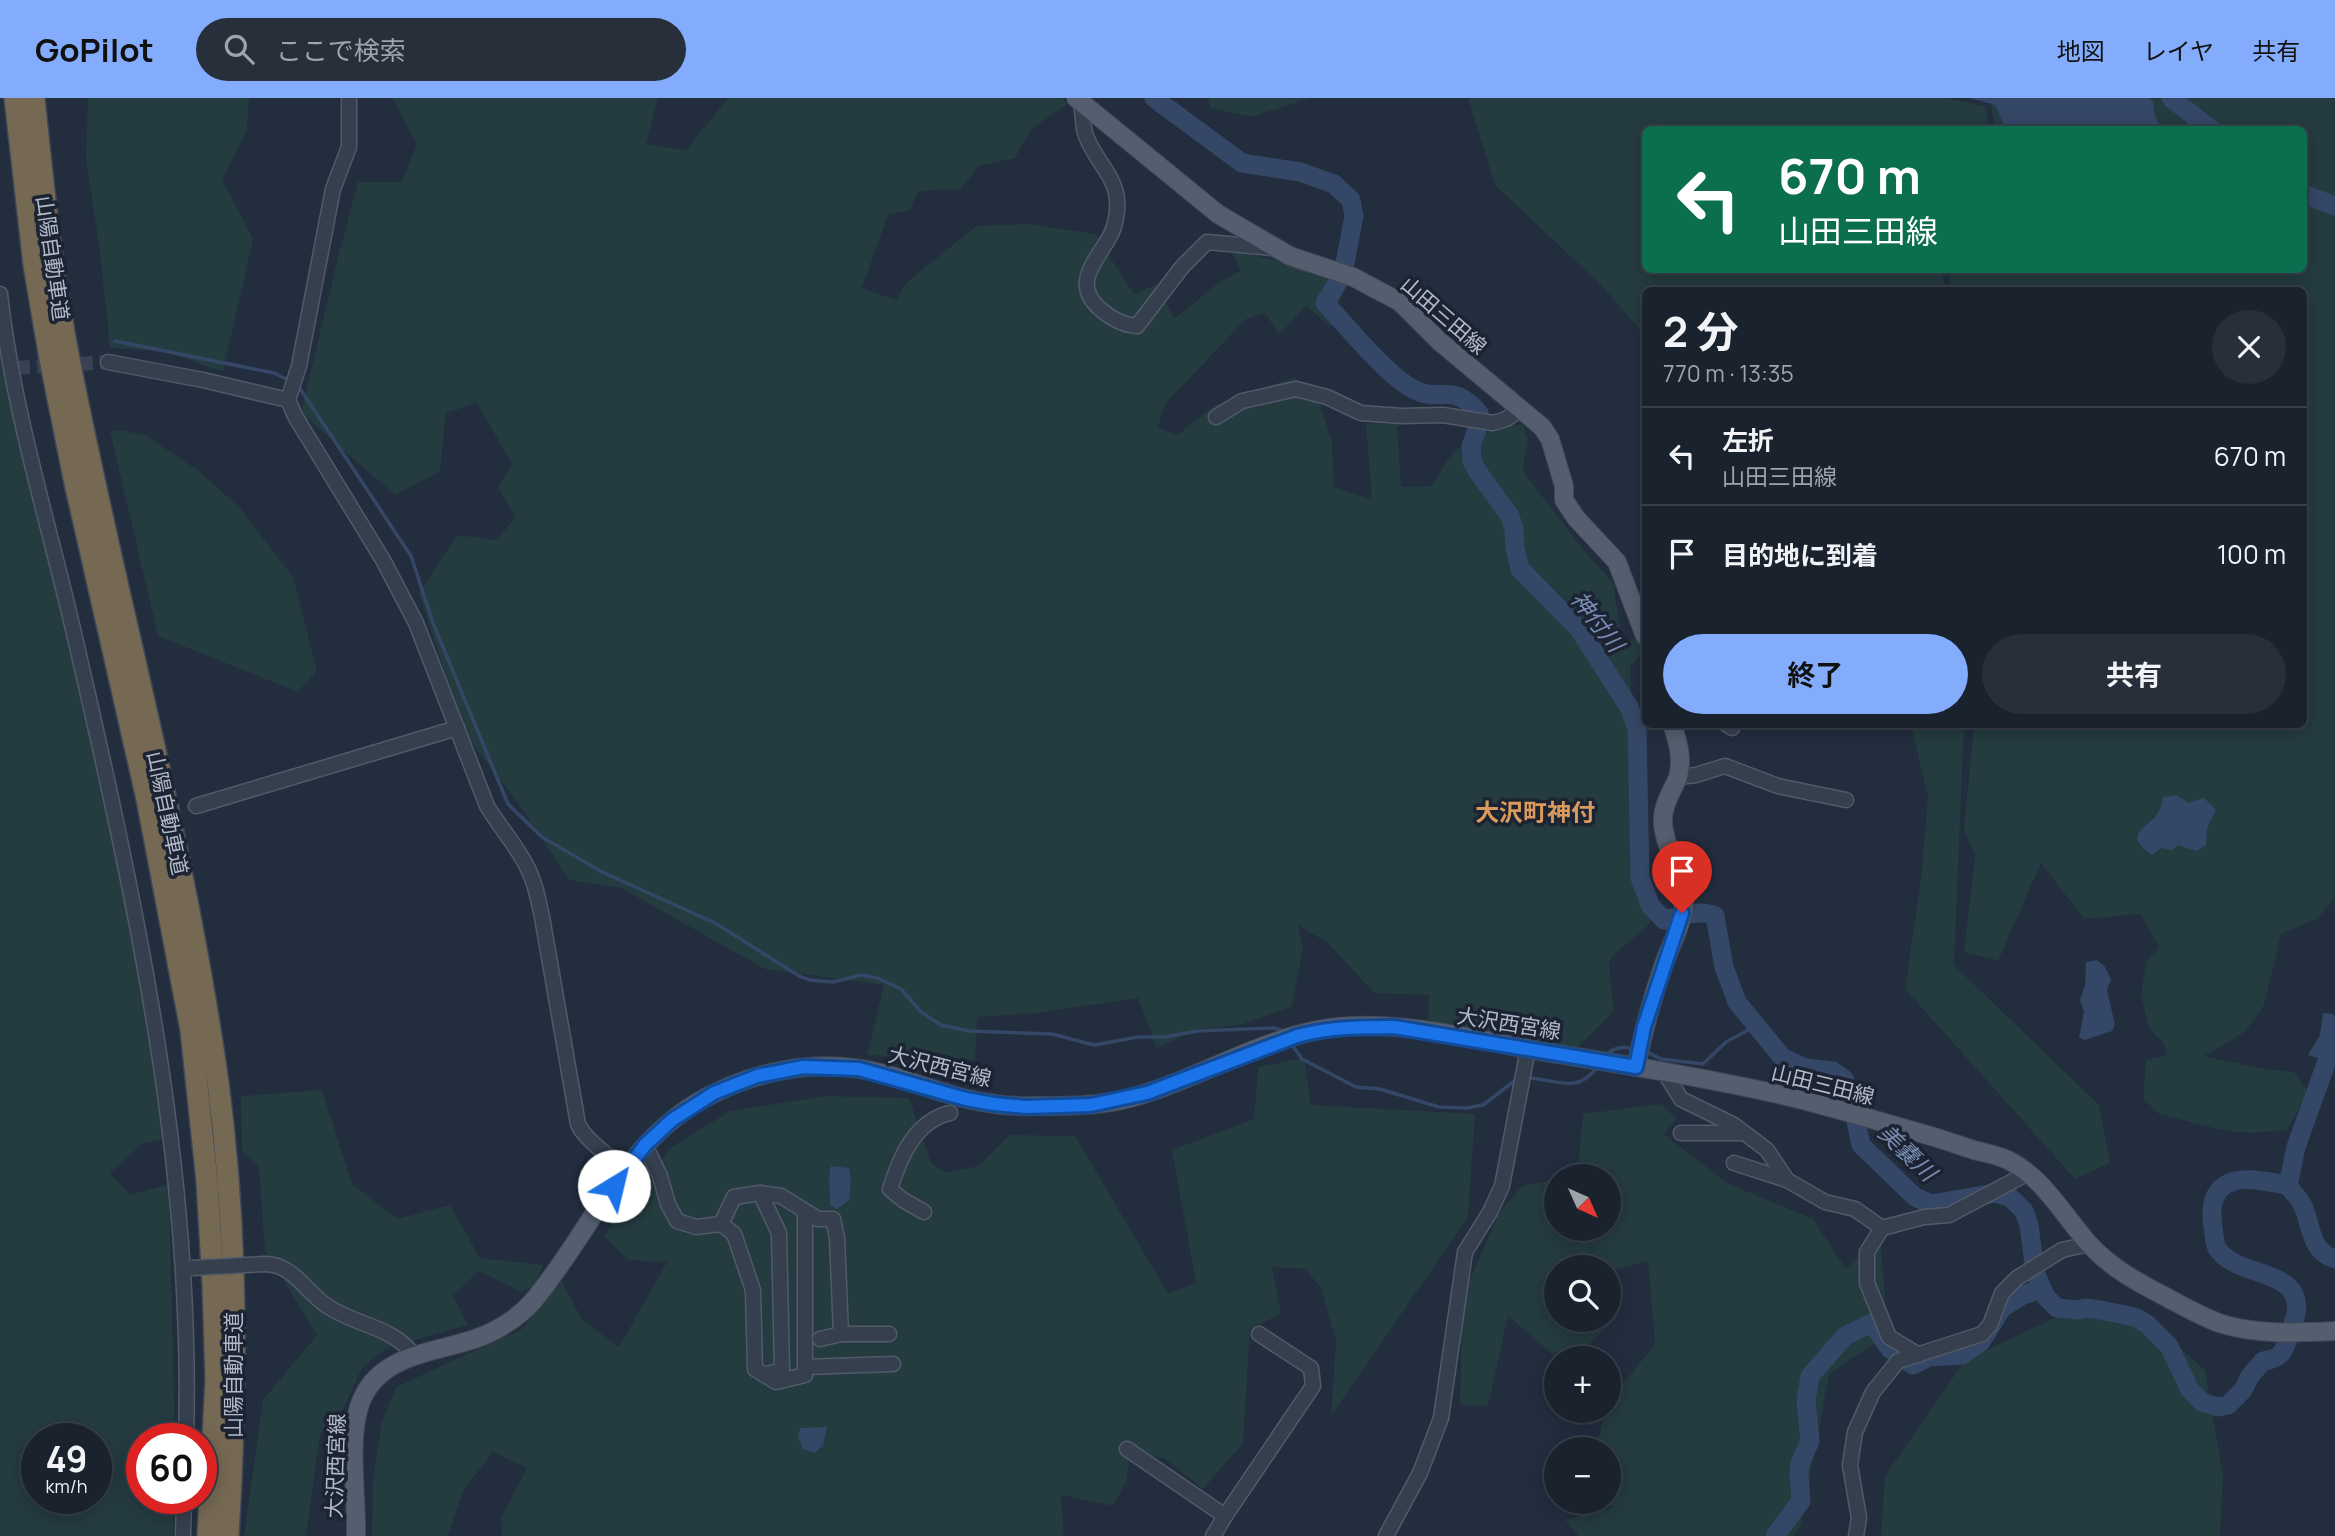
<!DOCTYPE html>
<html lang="ja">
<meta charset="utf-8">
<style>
:root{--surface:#1a222e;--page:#272f3a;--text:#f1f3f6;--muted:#9fa4aa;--line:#383f4a;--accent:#84acfd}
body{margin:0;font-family:Manrope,"Noto Sans JP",sans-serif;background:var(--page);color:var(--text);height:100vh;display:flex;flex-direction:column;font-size:26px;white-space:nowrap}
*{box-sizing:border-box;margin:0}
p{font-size:23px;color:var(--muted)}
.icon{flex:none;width:38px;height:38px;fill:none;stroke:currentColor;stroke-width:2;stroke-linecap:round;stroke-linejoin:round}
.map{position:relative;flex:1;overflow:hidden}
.drawer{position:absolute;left:1642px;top:189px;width:665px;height:441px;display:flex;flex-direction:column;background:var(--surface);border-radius:10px;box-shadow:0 4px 18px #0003,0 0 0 2px var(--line)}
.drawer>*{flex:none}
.hud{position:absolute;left:1642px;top:28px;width:665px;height:147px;border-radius:10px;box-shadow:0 4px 18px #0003,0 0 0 2px var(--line);background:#0b6e4f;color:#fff;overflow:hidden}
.needle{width:46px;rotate:135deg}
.tools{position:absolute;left:1544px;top:1066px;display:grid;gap:14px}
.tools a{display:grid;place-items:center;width:77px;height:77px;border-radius:50%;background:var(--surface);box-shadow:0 4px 18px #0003,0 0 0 2px var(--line);font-size:35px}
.speed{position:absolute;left:21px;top:1325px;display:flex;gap:14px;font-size:35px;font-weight:700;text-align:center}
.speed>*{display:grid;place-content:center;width:91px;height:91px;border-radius:50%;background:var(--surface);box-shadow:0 4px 18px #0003,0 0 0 2px var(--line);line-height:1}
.speed small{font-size:18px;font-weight:400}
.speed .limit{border:10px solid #d22;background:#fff;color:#111}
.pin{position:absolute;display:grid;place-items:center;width:60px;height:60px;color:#fff;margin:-72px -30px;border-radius:50% 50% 50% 0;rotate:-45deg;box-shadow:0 0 7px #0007}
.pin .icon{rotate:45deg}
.me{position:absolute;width:77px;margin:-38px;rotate:36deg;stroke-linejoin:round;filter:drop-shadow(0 0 5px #0008)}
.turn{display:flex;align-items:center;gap:24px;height:147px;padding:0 21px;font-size:32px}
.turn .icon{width:91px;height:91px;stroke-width:2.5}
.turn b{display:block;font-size:49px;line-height:60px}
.round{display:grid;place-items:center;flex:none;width:74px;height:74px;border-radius:37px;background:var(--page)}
.head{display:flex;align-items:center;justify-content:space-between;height:119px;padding:0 21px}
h1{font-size:42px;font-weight:700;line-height:52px}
.action{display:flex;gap:14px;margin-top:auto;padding:14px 21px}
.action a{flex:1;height:80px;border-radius:42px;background:var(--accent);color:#111;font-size:28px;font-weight:700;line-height:80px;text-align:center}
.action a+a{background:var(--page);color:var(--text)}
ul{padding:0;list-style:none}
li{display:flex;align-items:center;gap:21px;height:98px;padding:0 21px;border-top:2px solid var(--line)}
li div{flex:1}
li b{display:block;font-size:26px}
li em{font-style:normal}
header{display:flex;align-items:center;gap:42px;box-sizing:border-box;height:98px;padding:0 35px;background:var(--accent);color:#111}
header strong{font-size:33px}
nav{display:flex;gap:38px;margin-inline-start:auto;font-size:24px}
.search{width:490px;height:63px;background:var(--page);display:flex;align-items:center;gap:18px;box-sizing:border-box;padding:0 24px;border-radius:38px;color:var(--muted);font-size:26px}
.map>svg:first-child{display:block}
.green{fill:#243b3f;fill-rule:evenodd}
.water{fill:#354766}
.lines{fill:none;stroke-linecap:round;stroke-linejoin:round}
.stream{stroke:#354766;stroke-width:3.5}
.river{stroke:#354766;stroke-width:19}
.minor-tunnel{stroke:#384253;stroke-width:14;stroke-dasharray:14 7;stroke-linecap:butt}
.minor-casing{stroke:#525a69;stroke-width:17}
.major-casing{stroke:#404857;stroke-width:20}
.highway-casing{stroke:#3f4756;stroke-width:24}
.minor{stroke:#363f4e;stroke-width:14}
.major{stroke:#545e6e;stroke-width:18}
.highway{stroke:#756953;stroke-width:21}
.minor-bridge-casing{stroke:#525a69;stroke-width:17;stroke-linecap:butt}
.minor-bridge{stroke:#363f4e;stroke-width:14}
.route-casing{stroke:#114b97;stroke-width:18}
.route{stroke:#1a73e8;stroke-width:12}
.labels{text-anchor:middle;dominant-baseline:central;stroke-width:7;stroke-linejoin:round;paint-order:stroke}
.street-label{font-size:21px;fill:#b2bac9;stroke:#1c2433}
.water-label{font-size:23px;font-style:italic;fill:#798eb2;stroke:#1c2433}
.quarter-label{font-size:24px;font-weight:bold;fill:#da9a5d;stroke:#1c2433}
</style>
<header>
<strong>GoPilot</strong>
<div class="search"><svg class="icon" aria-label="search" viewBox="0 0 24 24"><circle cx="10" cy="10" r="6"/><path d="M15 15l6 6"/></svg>ここで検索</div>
<nav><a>地図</a><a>レイヤ</a><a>共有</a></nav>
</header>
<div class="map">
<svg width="2335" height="1438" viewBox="0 0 2335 1438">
<rect width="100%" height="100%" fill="#222d3e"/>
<g class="green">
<path d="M 88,0 L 249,0 L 247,33 L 222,81 L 253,141 L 223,274 L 164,253 L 110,250 L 100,154 L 86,62 Z"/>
<path d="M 392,0 L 658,0 L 646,46 L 686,52 L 728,0 L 1062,0 L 1068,6 L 1031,31 L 1015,60 L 979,68 L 961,91 L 918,93 L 910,112 L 888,117 L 862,190 L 896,202 L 906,185 L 976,128 L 1029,126 L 1095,136 L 1134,196 L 1157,186 L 1174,221 L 1221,183 L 1241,173 L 1230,151 L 1302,169 L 1309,175 L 1345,188 L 1331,229 L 1306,208 L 1279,237 L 1265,215 L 1246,221 L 1165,306 L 1158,329 L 1177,337 L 1217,306 L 1295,279 L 1319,304 L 1332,344 L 1334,389 L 1372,402 L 1366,325 L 1397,326 L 1401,389 L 1431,388 C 1439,379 1445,364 1452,356 C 1469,339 1499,326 1523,327 L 1528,342 L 1523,368 L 1525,376 L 1586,455 L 1613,485 L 1622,542 L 1638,541 L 1642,555 L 1630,569 L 1634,652 L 1650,826 L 1612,858 L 1609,866 L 1614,913 L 1577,950 L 1428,931 L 1429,897 L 1374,895 L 1328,845 L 1298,827 L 1303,850 L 1292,909 L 1240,927 L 1198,931 L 1157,950 L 1138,900 L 1036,915 L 977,919 L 975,962 L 867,957 L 884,887 L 765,871 L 621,790 L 569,782 L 518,705 L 464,635 L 419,495 L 457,437 L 497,442 L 515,419 L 498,389 L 512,366 L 477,305 L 446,315 L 440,373 L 395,397 L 301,315 L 338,159 L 358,84 L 402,84 L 417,46 Z"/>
<path d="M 1208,0 L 1311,0 L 1251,19 L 1210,10 Z"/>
<path d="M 1468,0 L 1947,0 L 1986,9 L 1989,31 L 1645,32 L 1645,172 L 1942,172 L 1945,192 L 1645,192 L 1645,250 L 1640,232 L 1602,188 L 1495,87 Z"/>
<path d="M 1987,0 L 2335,0 L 2335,800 L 2317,821 L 2281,836 L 2264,907 L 2245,934 L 2204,958 L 2264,971 L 2294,974 L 2308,994 L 2287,1032 L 2249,1035 L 2221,1032 L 2159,1016 L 2143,1000 L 2146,962 L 2166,957 L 2164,946 L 2149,930 L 2141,897 L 2146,864 L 2159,849 L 2141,816 L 2084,821 L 2041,765 L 1998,863 L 1964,854 L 1975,758 L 1964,732 L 1974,627 L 2303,626 L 2303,192 L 1952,192 L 1948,172 L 2303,172 L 2303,32 L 1995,31 L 1990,1 Z"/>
<path d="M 0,222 L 69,484 L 141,888 L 163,1041 L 142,1046 L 110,1075 L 130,1097 L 169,1086 L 175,1340 L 142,1340 L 142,1400 L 174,1400 L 173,1438 L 0,1438 ZM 37,1340 L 96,1340 L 96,1400 L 37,1400 Z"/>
<path d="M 119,332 L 145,337 L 199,373 L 240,410 L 293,479 L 317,573 L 298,594 L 158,538 L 110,333 Z"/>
<path d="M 1911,627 L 1964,627 L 1954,867 L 2099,1007 L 2110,1065 L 2075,1081 L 1905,891 L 1921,781 L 1928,699 Z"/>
<path d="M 1304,960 L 1311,1007 L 1475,1016 L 1468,1119 L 1331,1318 L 1336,1243 L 1321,1190 L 1305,1171 L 1272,1169 L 1281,1216 L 1250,1231 L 1243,1345 L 1203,1391 L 1167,1362 L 1130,1351 L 1127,1382 L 1113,1408 L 1061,1397 L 1064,1438 L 502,1438 L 501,1420 L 527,1370 L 493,1354 L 463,1393 L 448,1438 L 372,1438 L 373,1381 L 382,1323 L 396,1289 L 522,1231 L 561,1183 L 582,1221 L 619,1249 L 667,1164 L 628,1162 L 604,1138 L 670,1050 L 730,1013 L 825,998 L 909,1000 L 931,1065 L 946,1074 L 979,1068 L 1010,1037 L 1075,1038 L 1168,1195 L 1196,1185 L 1172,1052 L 1254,1021 L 1258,969 Z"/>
<path d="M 322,992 L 352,1086 L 398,1121 L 450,1107 L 480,1160 L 543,1167 L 535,1187 L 522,1194 L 479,1173 L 453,1198 L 468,1227 L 387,1250 L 362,1270 L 343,1311 L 320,1337 L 306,1438 L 244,1438 L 263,1302 L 317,1237 L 265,1152 L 259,1069 L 242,1053 L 241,998 Z"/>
<path d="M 1661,1006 L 1677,1021 L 1664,1036 L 1727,1085 L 1813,1121 L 1846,1171 L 1880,1137 L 1888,1236 L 1829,1276 L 1801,1428 L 1793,1438 L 1579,1438 L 1565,1422 L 1612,1410 L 1608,1389 L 1608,1351 L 1601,1351 L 1599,1340 L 1604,1313 L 1608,1312 L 1608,1305 L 1655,1246 L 1648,1163 L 1608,1174 L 1608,1169 L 1556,1169 L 1556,1222 L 1608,1222 L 1608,1203 L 1617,1220 L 1574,1260 L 1557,1260 L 1508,1218 L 1488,1308 L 1460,1307 L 1462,1200 L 1499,1115 L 1522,1088 L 1556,1081 L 1556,1130 L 1608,1130 L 1608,1078 L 1572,1078 L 1577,1077 L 1583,1016 Z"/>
<path d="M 2068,1214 L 2143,1218 L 2205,1272 L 2223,1378 L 2220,1438 L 1881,1438 L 1885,1378 L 1965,1262 Z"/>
</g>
<g class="water">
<path d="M 1970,0 L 2149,0 L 2153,3 L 2155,18 L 2161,31 L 2006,31 L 1995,7 Z"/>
<path d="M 2176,697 L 2189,705 L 2204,700 L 2216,712 L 2207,730 L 2206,747 L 2196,753 L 2178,747 L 2172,752 L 2161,750 L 2152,757 C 2121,735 2148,731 2158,715 C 2161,710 2162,705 2163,699 Z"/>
<path d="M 2097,862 L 2105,869 L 2111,881 L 2107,892 L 2115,927 L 2112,933 L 2085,942 L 2079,940 L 2084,914 L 2080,902 L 2085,887 L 2086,864 Z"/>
<path d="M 2323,915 L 2333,916 L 2335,918 L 2335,965 L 2308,957 L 2320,937 Z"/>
<path d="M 831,1068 L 849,1070 L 851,1083 L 849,1102 L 837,1111 L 830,1107 C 831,1093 827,1081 831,1068 Z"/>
<path d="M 827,1329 L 823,1347 L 815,1355 L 803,1351 L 798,1339 L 800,1330 Z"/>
</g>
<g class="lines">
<g class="stream">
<path d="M 115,243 L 274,275 L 290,283"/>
<path d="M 297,286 L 411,458 L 433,525 L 508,706 L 542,739 L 602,774 L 715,825 L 799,878 L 810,882 L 833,884 L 861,877 L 877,880 L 901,891 L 921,914 L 941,927 L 969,933 L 1052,936 L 1094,947 L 1138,939 L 1165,939 L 1198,933 L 1273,930 L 1281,932 L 1284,935"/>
<path d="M 1290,944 L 1302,961 L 1356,989 L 1380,991 L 1439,1009 L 1467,1010 L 1483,1007 L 1517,981"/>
<path d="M 1645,953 L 1661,961 L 1703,966 L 1726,944 L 1756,928"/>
<path d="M 1606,957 C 1614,949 1623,948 1634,951"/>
<path d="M 1528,980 C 1555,981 1578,997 1597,969"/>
</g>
<g class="river">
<path d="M 1154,0 L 1242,65 L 1300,74 L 1334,86 L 1351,102 L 1354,118 L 1345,165"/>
<path d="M 2171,0 L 2212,32"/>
<path d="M 2303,96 L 2335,108"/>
<path d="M 1338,184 L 1325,205 C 1347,228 1389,280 1415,292 C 1440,305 1453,283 1479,315 L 1477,332 L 1471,348 L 1472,363 L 1478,374 L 1510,418 L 1514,431 L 1515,450 L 1520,471 L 1579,531 L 1629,609 L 1637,630 L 1640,780 L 1650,807 L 1664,822 C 1681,818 1699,811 1715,818 L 1724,869 L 1737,904 L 1782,959 L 1805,970 L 1833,973 L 1844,981 L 1849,991 L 1861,1047 L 1915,1099 L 1931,1106 L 1996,1095 L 2010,1099 L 2024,1113 L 2029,1127 L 2035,1174 L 2046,1199 L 2057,1210 L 2079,1212 L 2085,1210 L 2100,1212 L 2135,1219 L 2147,1226 L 2169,1248 L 2190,1292 L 2202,1304 L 2218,1309 L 2228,1307 L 2243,1292 L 2250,1278 L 2263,1263 C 2279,1261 2283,1256 2288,1241 C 2290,1233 2294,1224 2296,1216 C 2304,1169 2236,1181 2217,1150 C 2214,1145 2214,1135 2213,1129 C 2207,1091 2226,1077 2262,1083 C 2271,1084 2280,1085 2288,1088 C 2293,1094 2298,1099 2302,1106 C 2312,1126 2309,1153 2335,1161"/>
<path d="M 2288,1088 L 2296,1049 L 2327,963"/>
<path d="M 1775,1438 L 1801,1403 L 1799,1377 L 1800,1365 L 1810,1343 L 1806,1303 L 1810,1278 L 1845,1238 L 1872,1225 L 1890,1251 L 1913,1267 L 1929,1259 L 1962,1257 L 1981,1244 L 2002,1210 L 2023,1197 L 2042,1191"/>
</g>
<path class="minor-tunnel" d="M 16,270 L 108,264"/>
<defs>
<g id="minor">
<path d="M 349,0 L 349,49 L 333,91 L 299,268 L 288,302 L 295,318 L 383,462 L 416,525 L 487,708 C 499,728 516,747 526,767 C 535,783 538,801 542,819 L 578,1026 C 585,1042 611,1059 625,1073"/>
<path d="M 1079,2 C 1085,15 1081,25 1086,38 C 1094,60 1115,78 1117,101 C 1118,111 1116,125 1112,134 C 1100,160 1070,183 1099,210 C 1110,220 1123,227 1137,228 L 1182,169 L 1207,144 L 1273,150"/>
<path d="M 0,196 C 13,314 50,429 76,544 C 136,805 194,1071 186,1340"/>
<path d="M 108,264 L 203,282 L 288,302"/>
<path d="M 1216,319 L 1242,303 L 1296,291 L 1327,299 L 1361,315 L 1402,318 L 1443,317 L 1493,325 L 1506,321 L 1520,312"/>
<path d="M 1726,626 L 1732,630 L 1734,626"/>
<path d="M 1678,679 L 1696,677 L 1725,668 L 1778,688 L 1846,702"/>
<path d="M 196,708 L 457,630"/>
<path d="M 1665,975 L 1681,1001 L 1734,1027 L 1767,1052 L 1787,1082 L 1825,1104 L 1855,1111 L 1882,1130"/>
<path d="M 1681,1035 L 1744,1035"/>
<path d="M 645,1047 L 660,1078 L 668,1106 L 677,1123 L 696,1129 L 721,1126 L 734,1136 L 753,1192 L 755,1271 L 776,1284 L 805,1277 L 805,1115"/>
<path d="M 1734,1065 L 1787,1082"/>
<path d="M 760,1095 L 781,1098 L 818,1121 L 833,1121 L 837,1140 L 841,1236 L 889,1236"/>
<path d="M 924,1114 L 903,1102 L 890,1091 C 900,1059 915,1023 950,1015"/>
<path d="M 721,1126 L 734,1099 L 760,1095 L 779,1135 L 782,1272 L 764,1277"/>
<path d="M 265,1166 C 293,1166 306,1194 327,1208 C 357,1228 391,1228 413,1256"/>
<path d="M 820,1241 L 841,1236"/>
<path d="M 1919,1257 L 1889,1239 L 1867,1185 L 1867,1154 L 1882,1130 L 1924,1119 L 1949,1117 L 2028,1075"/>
<path d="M 805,1269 L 893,1266"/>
<path d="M 1127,1351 L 1225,1418 L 1313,1288 L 1311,1270 L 1259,1236"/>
<path d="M 183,1438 L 184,1400"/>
<path d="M 1213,1438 L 1225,1418"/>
<path d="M 1386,1438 L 1420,1375 L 1441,1320 L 1465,1154 L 1490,1114 L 1502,1088 L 1528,951"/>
<path d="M 1856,1438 L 1859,1420 L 1850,1367 L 1855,1334 L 1873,1294 L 1898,1263 L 1982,1236 L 1990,1227 L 2002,1195 L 2017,1180 L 2062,1152 L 2089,1146"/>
</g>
<g id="major">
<path d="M 1076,0 L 1218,116 L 1290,158 L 1353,179 L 1400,204 L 1439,243 L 1542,329 L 1550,341 L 1564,388 L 1564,402 L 1576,420 L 1617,464 L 1645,538"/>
<path d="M 1636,969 C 1643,934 1652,900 1664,866 C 1671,846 1682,827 1684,806 C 1687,774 1661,749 1663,719 C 1664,704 1673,692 1678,679 C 1683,661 1678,644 1672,626"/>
<path d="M 356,1438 C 357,1400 348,1345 359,1309 C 377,1252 441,1256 485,1237 C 503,1229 520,1218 533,1203 C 593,1132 627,1035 717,994 C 759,974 807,964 854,970 C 893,975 929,992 967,1001 C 989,1006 1014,1009 1037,1008 C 1069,1008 1100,1008 1130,1000 C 1198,982 1260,940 1330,930 C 1397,921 1473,941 1539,953 C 1620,966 1702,979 1782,997 C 1820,1006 1858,1017 1896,1028 C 1922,1035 1948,1043 1974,1052 C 1985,1055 1998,1057 2008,1062 C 2043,1079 2064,1118 2089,1146 C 2111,1170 2137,1184 2166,1199 C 2183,1208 2200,1218 2219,1225 C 2256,1237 2296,1235 2335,1233"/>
</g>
<g id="highway">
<path d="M 15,0 L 34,167 L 50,261 L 75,385 L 147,701 L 191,932 L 207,1083 L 213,1186 L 216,1281 L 208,1438"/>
<path d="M 34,0 C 43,87 52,175 69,261 C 116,503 184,741 218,985 C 238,1135 237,1287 228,1438"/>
</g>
</defs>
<use href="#minor" class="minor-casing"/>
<use href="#major" class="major-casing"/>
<use href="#highway" class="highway-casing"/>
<use href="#minor" class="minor"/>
<use href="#major" class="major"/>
<use href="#highway" class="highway"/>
<defs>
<path id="minor-bridge" d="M 192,1170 L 265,1166"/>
</defs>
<use href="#minor-bridge" class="minor-bridge-casing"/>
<use href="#minor-bridge" class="minor-bridge"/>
</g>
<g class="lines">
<defs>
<path id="route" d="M 614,1088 L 645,1047 L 672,1022 L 714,995 L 757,978 L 803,969 L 859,971 L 966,1001 L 994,1006 L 1026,1009 L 1091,1007 L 1147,995 L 1297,938 C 1330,929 1360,929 1394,929 L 1636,969 L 1644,929 L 1682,815"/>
</defs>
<use href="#route" class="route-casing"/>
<use href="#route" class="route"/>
</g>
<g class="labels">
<g class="street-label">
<text transform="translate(53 160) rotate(82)">山陽自動車道</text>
<text transform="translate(1444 217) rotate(41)">山田三田線</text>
<text transform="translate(168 715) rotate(78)">山陽自動車道</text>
<text transform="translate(1509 925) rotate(9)">大沢西宮線</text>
<text transform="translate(940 968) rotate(14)">大沢西宮線</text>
<text transform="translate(1823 986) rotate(14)">山田三田線</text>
<text transform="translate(233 1277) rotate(-90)">山陽自動車道</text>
<text transform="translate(335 1368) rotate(-88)">大沢西宮線</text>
</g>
<g class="water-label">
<text transform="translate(1598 523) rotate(52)">神付川</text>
<text transform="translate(1908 1054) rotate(44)">美嚢川</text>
</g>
<g class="quarter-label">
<text x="1535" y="713">大沢町神付</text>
</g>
</g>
</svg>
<div class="tools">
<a><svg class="needle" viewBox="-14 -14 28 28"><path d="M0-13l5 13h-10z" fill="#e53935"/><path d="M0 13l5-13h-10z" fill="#9fa4aa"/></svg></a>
<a><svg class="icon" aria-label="search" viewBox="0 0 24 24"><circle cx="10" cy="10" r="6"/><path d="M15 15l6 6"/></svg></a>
<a>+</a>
<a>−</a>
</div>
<div class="speed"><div>49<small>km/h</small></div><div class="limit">60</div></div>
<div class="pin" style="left:1682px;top:815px;background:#d93025"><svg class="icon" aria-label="arrive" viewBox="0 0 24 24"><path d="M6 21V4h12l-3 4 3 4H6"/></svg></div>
<svg class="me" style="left:614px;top:1088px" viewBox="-20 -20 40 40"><circle r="19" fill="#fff"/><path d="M0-13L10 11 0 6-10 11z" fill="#1a73e8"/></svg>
<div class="hud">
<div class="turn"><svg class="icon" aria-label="left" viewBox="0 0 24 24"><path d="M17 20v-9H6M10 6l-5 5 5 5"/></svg><div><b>670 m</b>山田三田線</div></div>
</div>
<section class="drawer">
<div class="head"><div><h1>2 分</h1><p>770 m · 13:35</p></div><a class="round"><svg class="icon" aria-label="close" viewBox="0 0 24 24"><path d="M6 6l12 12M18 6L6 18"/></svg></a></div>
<ul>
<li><svg class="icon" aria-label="left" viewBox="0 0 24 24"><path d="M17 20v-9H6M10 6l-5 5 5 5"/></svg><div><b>左折</b><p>山田三田線</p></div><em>670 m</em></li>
<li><svg class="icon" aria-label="arrive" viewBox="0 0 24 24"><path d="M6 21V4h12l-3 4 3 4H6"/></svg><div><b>目的地に到着</b></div><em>100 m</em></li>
</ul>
<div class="action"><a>終了</a><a>共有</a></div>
</section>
</div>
